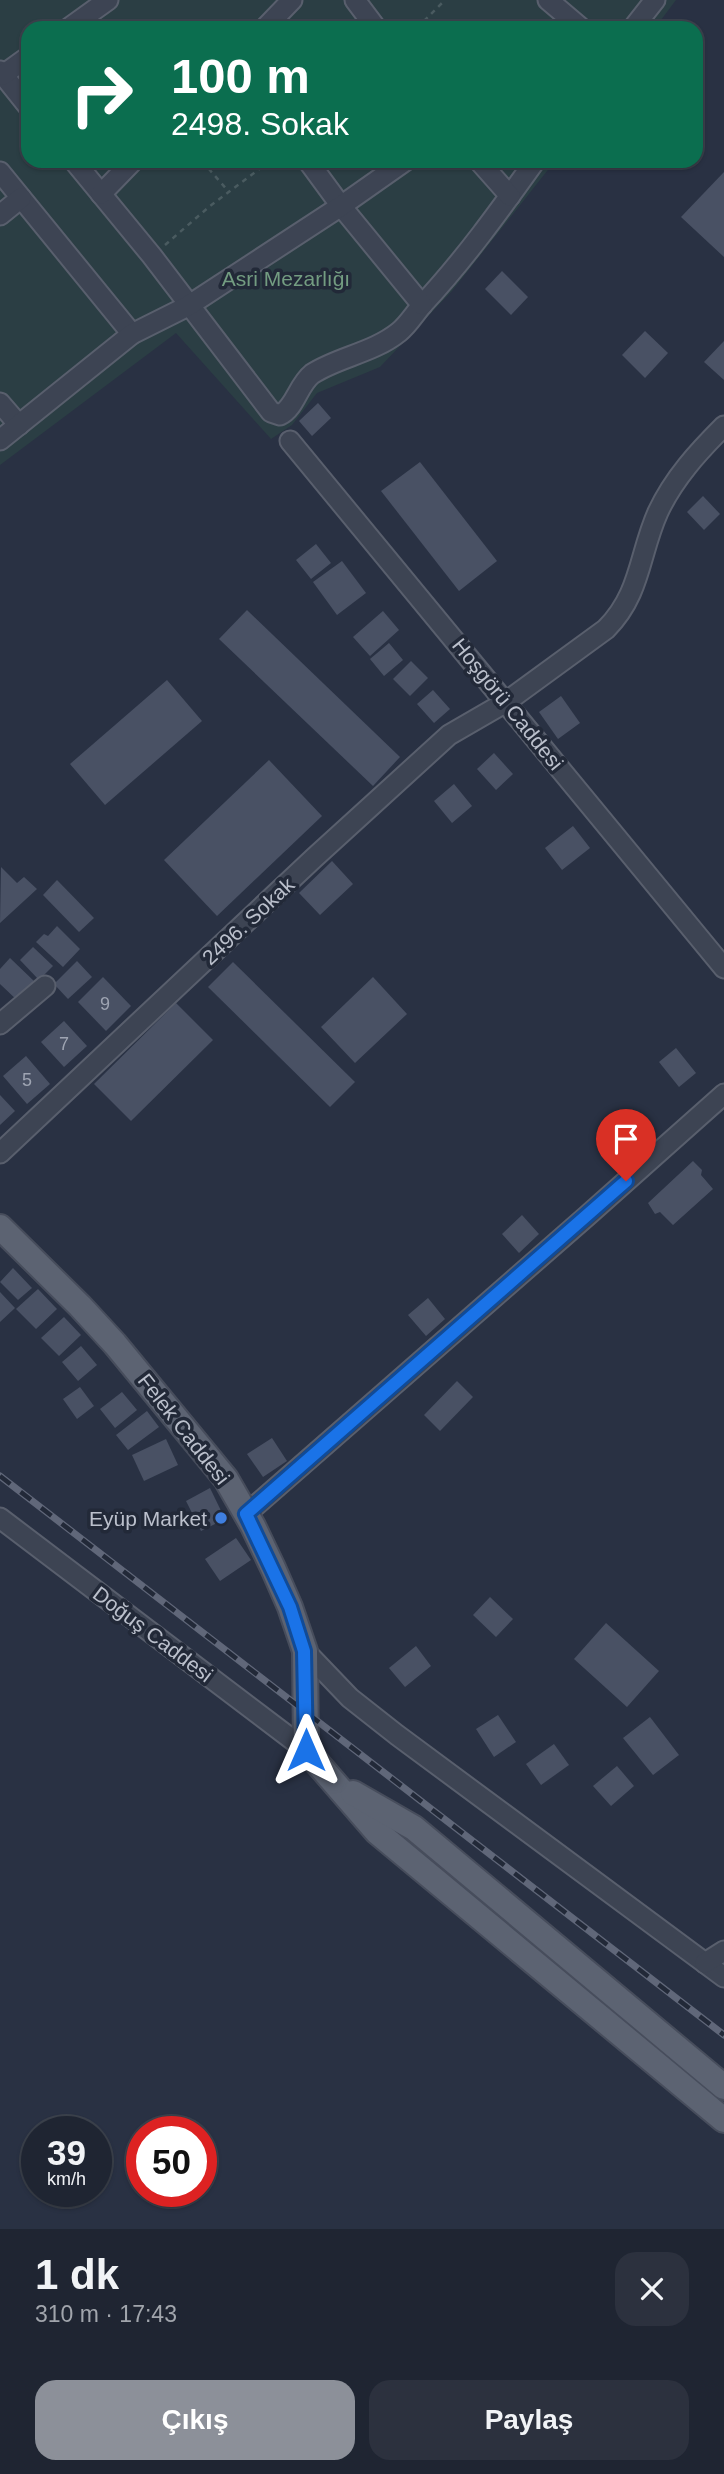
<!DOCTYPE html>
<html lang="tr">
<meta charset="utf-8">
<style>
:root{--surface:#1f2532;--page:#2c313e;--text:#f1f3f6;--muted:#a1a5ac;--line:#3c424d;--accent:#8c9099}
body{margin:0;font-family:Arial,sans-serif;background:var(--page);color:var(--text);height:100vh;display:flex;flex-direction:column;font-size:26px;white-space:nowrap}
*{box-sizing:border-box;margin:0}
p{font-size:23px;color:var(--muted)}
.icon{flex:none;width:38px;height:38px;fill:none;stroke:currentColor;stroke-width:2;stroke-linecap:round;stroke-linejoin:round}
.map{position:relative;height:2229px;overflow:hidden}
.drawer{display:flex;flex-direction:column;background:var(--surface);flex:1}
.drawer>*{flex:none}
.guide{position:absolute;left:21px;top:21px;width:682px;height:147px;border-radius:21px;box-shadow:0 2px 5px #0004,0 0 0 2px var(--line);background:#0b6e4f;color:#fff;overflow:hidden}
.speed{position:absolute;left:21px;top:2116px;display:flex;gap:14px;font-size:35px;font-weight:700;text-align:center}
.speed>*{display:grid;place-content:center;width:91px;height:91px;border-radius:50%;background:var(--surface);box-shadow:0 2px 5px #0004,0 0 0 2px var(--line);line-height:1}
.speed small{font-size:18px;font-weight:400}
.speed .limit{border:10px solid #d22;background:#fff;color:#111}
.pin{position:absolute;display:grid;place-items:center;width:60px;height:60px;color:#fff;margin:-72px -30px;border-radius:50% 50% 50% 0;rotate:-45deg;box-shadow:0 0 7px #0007}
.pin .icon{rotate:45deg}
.me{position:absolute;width:77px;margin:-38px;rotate:0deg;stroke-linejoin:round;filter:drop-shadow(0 0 5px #0008)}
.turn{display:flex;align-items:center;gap:24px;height:147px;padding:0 35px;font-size:32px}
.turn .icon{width:91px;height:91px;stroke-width:2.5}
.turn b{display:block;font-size:49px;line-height:60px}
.round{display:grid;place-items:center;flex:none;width:74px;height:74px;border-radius:21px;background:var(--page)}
.head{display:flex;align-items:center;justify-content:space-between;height:119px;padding:0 35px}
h1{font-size:42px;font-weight:700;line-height:52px}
.primary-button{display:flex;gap:14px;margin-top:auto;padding:14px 35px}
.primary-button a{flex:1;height:80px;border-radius:21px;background:var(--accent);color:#fff;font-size:28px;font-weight:700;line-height:80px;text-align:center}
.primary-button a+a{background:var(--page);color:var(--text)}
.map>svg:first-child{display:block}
.green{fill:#2b3e44}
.building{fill:#495164}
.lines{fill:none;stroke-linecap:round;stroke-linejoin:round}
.minor-casing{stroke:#595f6d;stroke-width:23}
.major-casing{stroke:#474d5c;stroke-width:28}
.path{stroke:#4a5b60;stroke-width:2.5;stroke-dasharray:5 5;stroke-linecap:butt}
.minor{stroke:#3d4453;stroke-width:19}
.major{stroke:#5c6372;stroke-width:24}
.rail-casing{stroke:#606779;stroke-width:7}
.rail{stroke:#222938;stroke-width:4.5;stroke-dasharray:13;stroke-linecap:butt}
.route-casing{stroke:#114b97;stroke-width:18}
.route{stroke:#1a73e8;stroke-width:12}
.shop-dot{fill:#3f7fe0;stroke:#222938;stroke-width:2.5}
.labels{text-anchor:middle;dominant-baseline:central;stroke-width:7;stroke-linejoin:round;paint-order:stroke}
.number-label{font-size:18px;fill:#9ea4b2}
.park-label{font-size:21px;fill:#739c81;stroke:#222938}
.street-label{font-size:21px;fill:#bbc0cc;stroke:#222938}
.poi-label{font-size:21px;fill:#bbc0cc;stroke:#222938;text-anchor:end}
</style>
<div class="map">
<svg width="724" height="2229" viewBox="0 0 724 2229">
<rect width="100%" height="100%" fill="#293143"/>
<path class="green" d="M 0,0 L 676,0 L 655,28 L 28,28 L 28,161 L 555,161 L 452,291 L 380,367 L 317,393 L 292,425 L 271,439 L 176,333 L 0,465 Z"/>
<g class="building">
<path d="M 724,172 L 724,257 L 681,217 Z"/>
<path d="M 502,271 L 528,297 L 511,315 L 485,289 Z"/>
<path d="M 645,331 L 668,353 L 645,378 L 622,355 Z"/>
<path d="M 724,341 L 724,380 L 704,362 Z"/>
<path d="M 318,403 L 331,418 L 312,436 L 299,421 Z"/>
<path d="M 420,462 L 497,561 L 459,591 L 381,491 Z"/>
<path d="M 703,496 L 720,514 L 704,530 L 687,512 Z"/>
<path d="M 316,544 L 331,563 L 311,579 L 296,560 Z"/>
<path d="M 342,561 L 366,593 L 337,615 L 313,582 Z"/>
<path d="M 247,610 L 400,757 L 373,786 L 219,639 Z"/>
<path d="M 383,611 L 399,630 L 370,656 L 353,637 Z"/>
<path d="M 389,643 L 403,660 L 384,676 L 370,659 Z"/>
<path d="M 411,661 L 428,678 L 410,696 L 393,679 Z"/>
<path d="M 167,680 L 202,721 L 105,805 L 70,764 Z"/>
<path d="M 433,690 L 450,709 L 434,723 L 417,704 Z"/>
<path d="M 561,696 L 580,723 L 558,739 L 539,712 Z"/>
<path d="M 494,753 L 513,774 L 496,790 L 477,769 Z"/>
<path d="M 269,760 L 322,816 L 217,916 L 164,860 Z"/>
<path d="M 454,784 L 472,806 L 452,823 L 434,801 Z"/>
<path d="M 573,826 L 590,848 L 562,870 L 545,848 Z"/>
<path d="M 332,861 L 353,884 L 320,915 L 299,893 Z"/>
<path d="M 1,867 L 17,883 L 24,877 L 37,889 L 0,923 Z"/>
<path d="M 57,880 L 94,918 L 79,932 L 43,895 Z"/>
<path d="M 57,926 L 80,949 L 63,967 L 36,942 L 44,934 L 48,936 Z"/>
<path d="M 33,947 L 53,966 L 39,980 L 20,960 Z"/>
<path d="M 10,958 L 36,983 L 18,1001 L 0,984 L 0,969 Z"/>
<path d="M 77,961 L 92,977 L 68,999 L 54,984 Z"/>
<path d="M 233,962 L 355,1082 L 330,1107 L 208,987 Z"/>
<path d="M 103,977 L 131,1006 L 106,1031 L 78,1002 Z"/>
<path d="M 373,977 L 407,1014 L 355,1063 L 321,1027 Z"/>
<path d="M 176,1003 L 213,1040 L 131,1121 L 94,1084 Z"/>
<path d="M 64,1021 L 87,1046 L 64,1067 L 41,1042 Z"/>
<path d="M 676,1048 L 696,1073 L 679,1087 L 659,1062 Z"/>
<path d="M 26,1056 L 50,1084 L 27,1104 L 3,1076 Z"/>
<path d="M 0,1095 L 15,1111 L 0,1125 Z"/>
<path d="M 693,1161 L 702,1170 L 701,1175 L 713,1189 L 673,1225 L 660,1212 L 655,1214 L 648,1203 Z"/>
<path d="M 522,1215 L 539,1234 L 519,1253 L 502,1234 Z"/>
<path d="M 13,1268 L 32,1288 L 18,1300 L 0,1282 Z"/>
<path d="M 38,1289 L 57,1309 L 36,1329 L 16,1309 Z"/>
<path d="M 0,1292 L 15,1308 L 0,1322 Z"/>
<path d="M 428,1298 L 445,1319 L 426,1336 L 408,1315 Z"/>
<path d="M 64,1317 L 81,1335 L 59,1356 L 41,1338 Z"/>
<path d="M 81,1346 L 97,1365 L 78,1381 L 62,1362 Z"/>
<path d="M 457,1381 L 473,1397 L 440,1431 L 424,1415 Z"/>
<path d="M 80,1387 L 94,1406 L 77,1419 L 63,1399 Z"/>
<path d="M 122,1392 L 137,1410 L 115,1428 L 100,1409 Z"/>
<path d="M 147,1411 L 159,1427 L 128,1450 L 116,1435 Z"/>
<path d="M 272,1438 L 287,1461 L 263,1477 L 247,1454 Z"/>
<path d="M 166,1439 L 178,1465 L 144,1481 L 132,1455 Z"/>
<path d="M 210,1488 L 225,1519 L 201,1531 L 186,1501 Z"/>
<path d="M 236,1538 L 251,1560 L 220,1581 L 205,1559 Z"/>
<path d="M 490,1597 L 513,1619 L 496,1637 L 473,1615 Z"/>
<path d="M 606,1623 L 659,1671 L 627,1707 L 574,1659 Z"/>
<path d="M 416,1646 L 431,1666 L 405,1687 L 389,1668 Z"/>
<path d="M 498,1715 L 516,1742 L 494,1757 L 476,1729 Z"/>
<path d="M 650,1717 L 679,1755 L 653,1775 L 623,1738 Z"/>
<path d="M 554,1744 L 569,1765 L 541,1785 L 526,1764 Z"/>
<path d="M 617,1766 L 634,1786 L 611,1806 L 593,1786 Z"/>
</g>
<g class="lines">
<defs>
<g id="minor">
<path d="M 355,0 L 376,28"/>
<path d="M 548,0 L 581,28"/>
<path d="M 69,28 L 108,0"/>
<path d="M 265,28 L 292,0"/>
<path d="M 633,28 L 655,0"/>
<path d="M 0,71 L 28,106"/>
<path d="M 3,75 L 28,57"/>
<path d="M 74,161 L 152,256 L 271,412 L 280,415 C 295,408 298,385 312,374 C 338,357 373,353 399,332 C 408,325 415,313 423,304 C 464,260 500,210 535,161"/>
<path d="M 308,161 L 341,206 L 422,305"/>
<path d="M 479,161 L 510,196"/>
<path d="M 0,172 L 132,334"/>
<path d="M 101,194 L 133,161"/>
<path d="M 0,215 L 21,198"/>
<path d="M 0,403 L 19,425"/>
<path d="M 0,440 L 132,334 L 188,306 L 341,206 L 405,161"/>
<path d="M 290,441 L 724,968"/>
<path d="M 0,1024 L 45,986"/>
<path d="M 0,1153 L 314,858 L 449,735 L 506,702 L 606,629 C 641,594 639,554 658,512 C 674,478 698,452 724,426"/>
<path d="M 246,1514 L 587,1216 L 724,1094"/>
<path d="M 0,1518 L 306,1750"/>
<path d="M 305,1651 L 350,1698 L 397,1735 L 724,1977"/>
<path d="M 705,1963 L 724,1951"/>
</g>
<g id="major">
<path d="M 0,1227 L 80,1306 L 115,1344 L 226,1479 L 253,1526 L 273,1568 L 290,1607 L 305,1651 L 306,1750 L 377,1832 L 724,2120"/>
<path d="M 353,1793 L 414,1828 L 724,2087"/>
</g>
</defs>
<use href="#minor" class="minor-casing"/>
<use href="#major" class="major-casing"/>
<g class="path">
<path d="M 417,28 L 445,0"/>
<path d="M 202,161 L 229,192"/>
<path d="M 165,245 L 210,206 L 270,161"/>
</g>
<use href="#minor" class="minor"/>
<use href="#major" class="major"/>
<defs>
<path id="rail" d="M 0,1476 L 724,2035"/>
</defs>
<use href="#rail" class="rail-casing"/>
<use href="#rail" class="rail"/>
</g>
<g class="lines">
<defs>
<path id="route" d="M 306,1750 L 304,1651 L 290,1607 L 246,1514 L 626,1181"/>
</defs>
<use href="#route" class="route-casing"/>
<use href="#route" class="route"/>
</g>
<circle class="shop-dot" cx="221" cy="1518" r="7"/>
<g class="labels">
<g class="number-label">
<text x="105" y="1004">9</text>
<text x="64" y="1044">7</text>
<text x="27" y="1080">5</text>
</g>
<g class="park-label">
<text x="286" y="278">Asri Mezarlığı</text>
</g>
<g class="street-label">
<text transform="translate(508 704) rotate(51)">Hoşgörü Caddesi</text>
<text transform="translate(248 921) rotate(-43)">2496. Sokak</text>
<text transform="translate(184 1429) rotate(52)">Felek Caddesi</text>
<text transform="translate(153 1634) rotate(37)">Doğuş Caddesi</text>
</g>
<g class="poi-label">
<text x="207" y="1518">Eyüp Market</text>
</g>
</g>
</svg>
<div class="speed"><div>39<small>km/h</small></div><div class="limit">50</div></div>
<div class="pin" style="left:626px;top:1181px;background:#d93025"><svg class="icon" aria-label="arrive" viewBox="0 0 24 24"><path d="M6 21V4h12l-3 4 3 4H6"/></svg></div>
<svg class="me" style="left:306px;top:1750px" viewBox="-20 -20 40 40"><path d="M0-17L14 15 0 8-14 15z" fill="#1a73e8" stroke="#fff" stroke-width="4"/></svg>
<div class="guide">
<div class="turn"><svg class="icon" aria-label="right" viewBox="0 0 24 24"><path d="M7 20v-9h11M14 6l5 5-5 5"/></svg><div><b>100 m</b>2498. Sokak</div></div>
</div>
</div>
<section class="drawer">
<div class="head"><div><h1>1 dk</h1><p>310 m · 17:43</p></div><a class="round"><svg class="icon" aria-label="close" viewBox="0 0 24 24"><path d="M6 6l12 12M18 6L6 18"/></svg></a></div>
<div class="primary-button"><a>Çıkış</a><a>Paylaş</a></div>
</section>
